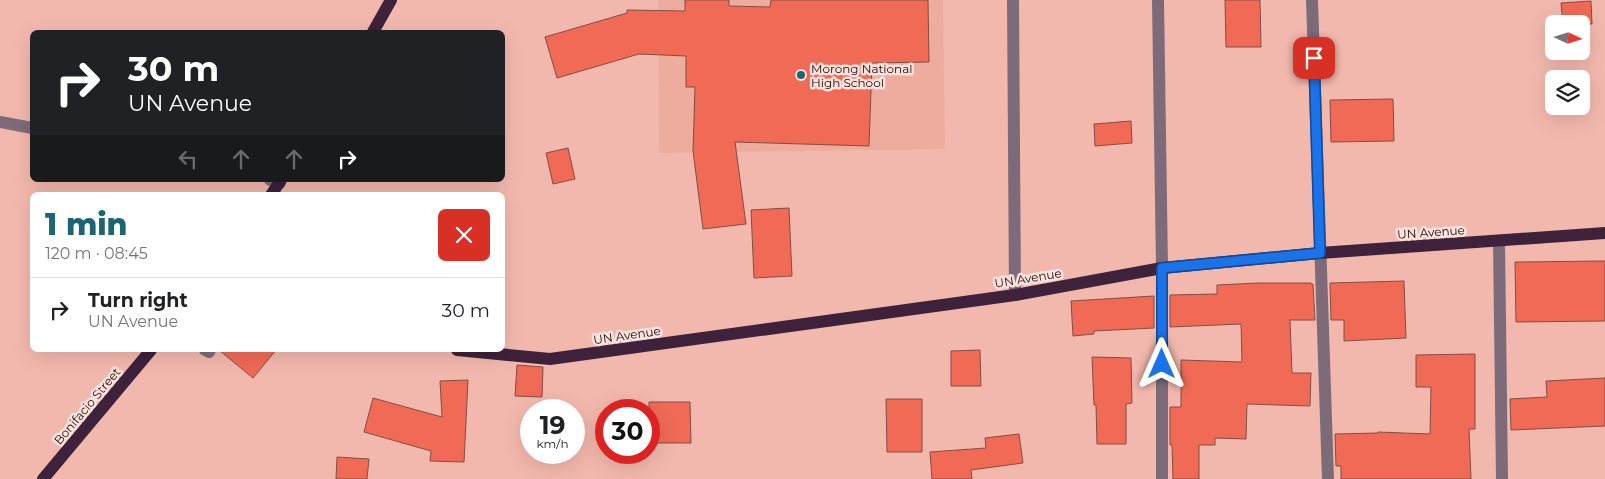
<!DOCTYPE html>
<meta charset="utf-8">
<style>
:root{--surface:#fff;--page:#f2f2f2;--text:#202124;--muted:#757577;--line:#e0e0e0;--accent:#1c6572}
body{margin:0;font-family:Montserrat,sans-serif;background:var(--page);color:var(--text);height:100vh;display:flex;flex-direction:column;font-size:19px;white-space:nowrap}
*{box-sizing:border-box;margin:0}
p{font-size:16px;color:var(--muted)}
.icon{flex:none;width:28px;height:28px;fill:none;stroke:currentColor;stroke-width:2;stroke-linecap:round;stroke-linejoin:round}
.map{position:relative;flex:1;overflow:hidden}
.panel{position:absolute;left:30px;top:192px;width:475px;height:160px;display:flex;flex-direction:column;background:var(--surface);border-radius:8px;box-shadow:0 5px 20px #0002}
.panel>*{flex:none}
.banner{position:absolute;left:30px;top:30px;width:475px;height:152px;border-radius:8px;box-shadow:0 5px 20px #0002;background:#202124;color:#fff;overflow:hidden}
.needle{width:32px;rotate:94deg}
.buttons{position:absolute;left:1545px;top:15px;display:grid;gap:10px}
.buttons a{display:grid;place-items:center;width:45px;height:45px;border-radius:8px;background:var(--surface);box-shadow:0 5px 20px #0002;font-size:25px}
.speed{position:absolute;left:520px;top:399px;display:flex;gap:10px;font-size:25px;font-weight:700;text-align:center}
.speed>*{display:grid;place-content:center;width:65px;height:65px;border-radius:50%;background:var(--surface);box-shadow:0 5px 20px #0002;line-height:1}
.speed small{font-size:12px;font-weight:400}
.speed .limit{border:8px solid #d22;background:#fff;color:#111}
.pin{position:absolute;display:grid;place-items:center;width:42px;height:42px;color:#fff;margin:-21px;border-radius:10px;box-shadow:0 2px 8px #0006}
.me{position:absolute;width:55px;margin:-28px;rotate:0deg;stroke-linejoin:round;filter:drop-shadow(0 0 4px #0008)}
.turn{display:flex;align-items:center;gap:18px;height:105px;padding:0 15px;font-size:22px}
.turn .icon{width:65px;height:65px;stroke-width:2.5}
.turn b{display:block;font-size:35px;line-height:42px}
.lanes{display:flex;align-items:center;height:48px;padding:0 15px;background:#0003;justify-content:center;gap:25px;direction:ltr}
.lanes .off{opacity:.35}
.round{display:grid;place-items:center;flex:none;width:52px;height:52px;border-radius:8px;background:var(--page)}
.headline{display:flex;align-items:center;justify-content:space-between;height:85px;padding:0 15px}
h1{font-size:30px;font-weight:800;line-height:38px;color:var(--accent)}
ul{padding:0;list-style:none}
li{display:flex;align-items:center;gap:15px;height:65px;padding:0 15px;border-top:1px solid var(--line)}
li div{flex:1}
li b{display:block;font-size:19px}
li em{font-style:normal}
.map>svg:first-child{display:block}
.built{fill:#eeac9f}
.building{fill:#f06a55;stroke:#814e45}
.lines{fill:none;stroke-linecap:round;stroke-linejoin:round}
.minor{stroke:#7d6b7a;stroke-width:12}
.major{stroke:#3e213b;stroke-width:12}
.route-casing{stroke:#114b97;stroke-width:12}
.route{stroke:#1a73e8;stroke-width:9}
.poi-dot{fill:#1c6572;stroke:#fce3de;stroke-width:2}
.labels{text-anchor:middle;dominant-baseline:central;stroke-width:5;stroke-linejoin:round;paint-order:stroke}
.poi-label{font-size:12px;fill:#1d0907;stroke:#fce3de;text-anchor:start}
.street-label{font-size:12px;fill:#1d0907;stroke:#fce3de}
</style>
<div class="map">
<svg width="1605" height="479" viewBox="0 0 1605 479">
<rect width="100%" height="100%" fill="#f3b8ad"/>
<path class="built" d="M 658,0 L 943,0 L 945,149 L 659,153 Z"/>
<g class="building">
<path d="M 685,0 L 729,0 L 729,6 L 770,7 L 771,0 L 928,0 L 929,62 L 872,63 L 869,146 L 735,142 L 746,224 L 703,229 L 693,151 L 695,87 L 686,87 L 686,56 L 639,54 L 557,78 L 545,37 L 627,13 L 627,10 L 685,11 Z"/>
<path d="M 1225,0 L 1260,0 L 1261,47 L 1226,47 Z"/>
<path d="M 1591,1 L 1592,24 L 1563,24 L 1561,3 Z"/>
<path d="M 1393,99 L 1394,141 L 1331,142 L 1330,100 Z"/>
<path d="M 1131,121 L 1132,143 L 1095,146 L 1094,124 Z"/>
<path d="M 568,148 L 575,179 L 553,184 L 546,153 Z"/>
<path d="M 789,208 L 792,276 L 754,278 L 751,210 Z"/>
<path d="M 1605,261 L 1605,321 L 1516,322 L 1515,262 Z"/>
<path d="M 1404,281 L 1406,338 L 1344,341 L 1344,320 L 1331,320 L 1330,283 Z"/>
<path d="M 1258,283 L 1311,283 L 1311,284 L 1313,284 L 1315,320 L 1290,320 L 1292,373 L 1311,373 L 1310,406 L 1247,404 L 1246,439 L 1215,438 L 1215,445 L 1199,445 L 1199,479 L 1173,479 L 1172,445 L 1170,445 L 1170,407 L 1181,407 L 1181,360 L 1242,362 L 1241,324 L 1170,327 L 1170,295 L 1217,294 L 1217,285 Z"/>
<path d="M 1154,296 L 1154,328 L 1094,331 L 1094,334 L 1073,336 L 1071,301 Z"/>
<path d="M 219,350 L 276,350 L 253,378 Z"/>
<path d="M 980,350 L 981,386 L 951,386 L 951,351 Z"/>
<path d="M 1475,354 L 1475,429 L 1469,429 L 1471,479 L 1341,479 L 1341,466 L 1336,466 L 1335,434 L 1378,433 L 1378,432 L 1430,434 L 1431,387 L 1416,387 L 1416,355 Z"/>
<path d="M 1092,357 L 1131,358 L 1132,403 L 1126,404 L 1126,444 L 1097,444 L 1096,405 L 1094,405 Z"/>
<path d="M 517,365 L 543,367 L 542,397 L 515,396 Z"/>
<path d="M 1605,378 L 1605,426 L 1511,430 L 1510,399 L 1547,397 L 1546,381 Z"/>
<path d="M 468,380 L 464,462 L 430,461 L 431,451 L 364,432 L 373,398 L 442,417 L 440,381 Z"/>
<path d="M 886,399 L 922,399 L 922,452 L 887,452 Z"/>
<path d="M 649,402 L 690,402 L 691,443 L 649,443 Z"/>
<path d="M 1019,434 L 1023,463 L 971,470 L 972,479 L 932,479 L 930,452 L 986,448 L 985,438 Z"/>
<path d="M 337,457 L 369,459 L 367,479 L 336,479 Z"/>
</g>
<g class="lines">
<g class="minor">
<path d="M 1013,0 L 1015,295"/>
<path d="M 1158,0 L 1162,268 L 1162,479"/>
<path d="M 1312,0 L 1328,479"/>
<path d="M 0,122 L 32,128"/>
<path d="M 270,180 L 280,183"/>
<path d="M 1499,241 L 1502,479"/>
<path d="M 205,350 L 209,352 L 210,350"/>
</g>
<g class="major">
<path d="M 373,32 L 391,0"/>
<path d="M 271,195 L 281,180"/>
<path d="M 457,350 L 550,359 L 1015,295 L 1162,268 L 1320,253 L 1605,233"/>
<path d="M 43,479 L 151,350"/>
</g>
</g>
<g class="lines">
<defs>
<path id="route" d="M 1162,364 L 1162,268 L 1320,253 L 1314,58"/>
</defs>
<use href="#route" class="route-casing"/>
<use href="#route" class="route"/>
</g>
<circle class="poi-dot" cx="801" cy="75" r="5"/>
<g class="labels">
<g class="poi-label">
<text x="811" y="68">Morong National<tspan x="811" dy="14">High School</tspan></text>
</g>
<g class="street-label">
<text transform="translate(1431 232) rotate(-4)">UN Avenue</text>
<text transform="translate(1028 278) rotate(-9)">UN Avenue</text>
<text transform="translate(627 335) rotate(-8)">UN Avenue</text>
<text transform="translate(87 406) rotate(-50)">Bonifacio Street</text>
</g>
</g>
</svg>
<div class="buttons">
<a><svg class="needle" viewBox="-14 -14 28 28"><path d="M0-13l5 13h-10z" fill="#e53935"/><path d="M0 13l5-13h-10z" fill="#757577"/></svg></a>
<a><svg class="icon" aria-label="layers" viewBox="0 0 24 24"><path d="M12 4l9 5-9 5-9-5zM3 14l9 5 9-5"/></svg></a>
</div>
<div class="speed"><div>19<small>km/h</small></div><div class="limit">30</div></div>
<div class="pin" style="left:1314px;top:58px;background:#d93025"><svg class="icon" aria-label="arrive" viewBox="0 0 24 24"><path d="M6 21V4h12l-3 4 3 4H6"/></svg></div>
<svg class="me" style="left:1162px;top:364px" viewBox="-20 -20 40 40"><path d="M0-17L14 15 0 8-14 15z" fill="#1a73e8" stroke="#fff" stroke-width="4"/></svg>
<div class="banner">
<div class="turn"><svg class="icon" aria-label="right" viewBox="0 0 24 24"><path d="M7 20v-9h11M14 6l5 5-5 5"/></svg><div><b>30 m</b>UN Avenue</div></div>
<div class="lanes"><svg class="icon off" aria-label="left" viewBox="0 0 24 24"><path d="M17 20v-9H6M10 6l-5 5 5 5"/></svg><svg class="icon off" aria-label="ahead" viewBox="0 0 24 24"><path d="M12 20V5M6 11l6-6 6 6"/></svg><svg class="icon off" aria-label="ahead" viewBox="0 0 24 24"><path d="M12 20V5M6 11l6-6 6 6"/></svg><svg class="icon" aria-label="right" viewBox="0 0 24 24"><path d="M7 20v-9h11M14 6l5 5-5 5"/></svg></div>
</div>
<section class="panel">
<div class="headline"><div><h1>1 min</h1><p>120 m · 08:45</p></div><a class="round" style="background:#d93025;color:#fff"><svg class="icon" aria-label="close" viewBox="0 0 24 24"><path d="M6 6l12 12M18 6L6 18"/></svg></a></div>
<ul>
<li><svg class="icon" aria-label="right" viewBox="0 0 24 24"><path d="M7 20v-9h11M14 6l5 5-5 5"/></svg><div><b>Turn right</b><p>UN Avenue</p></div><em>30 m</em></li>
</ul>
</section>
</div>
